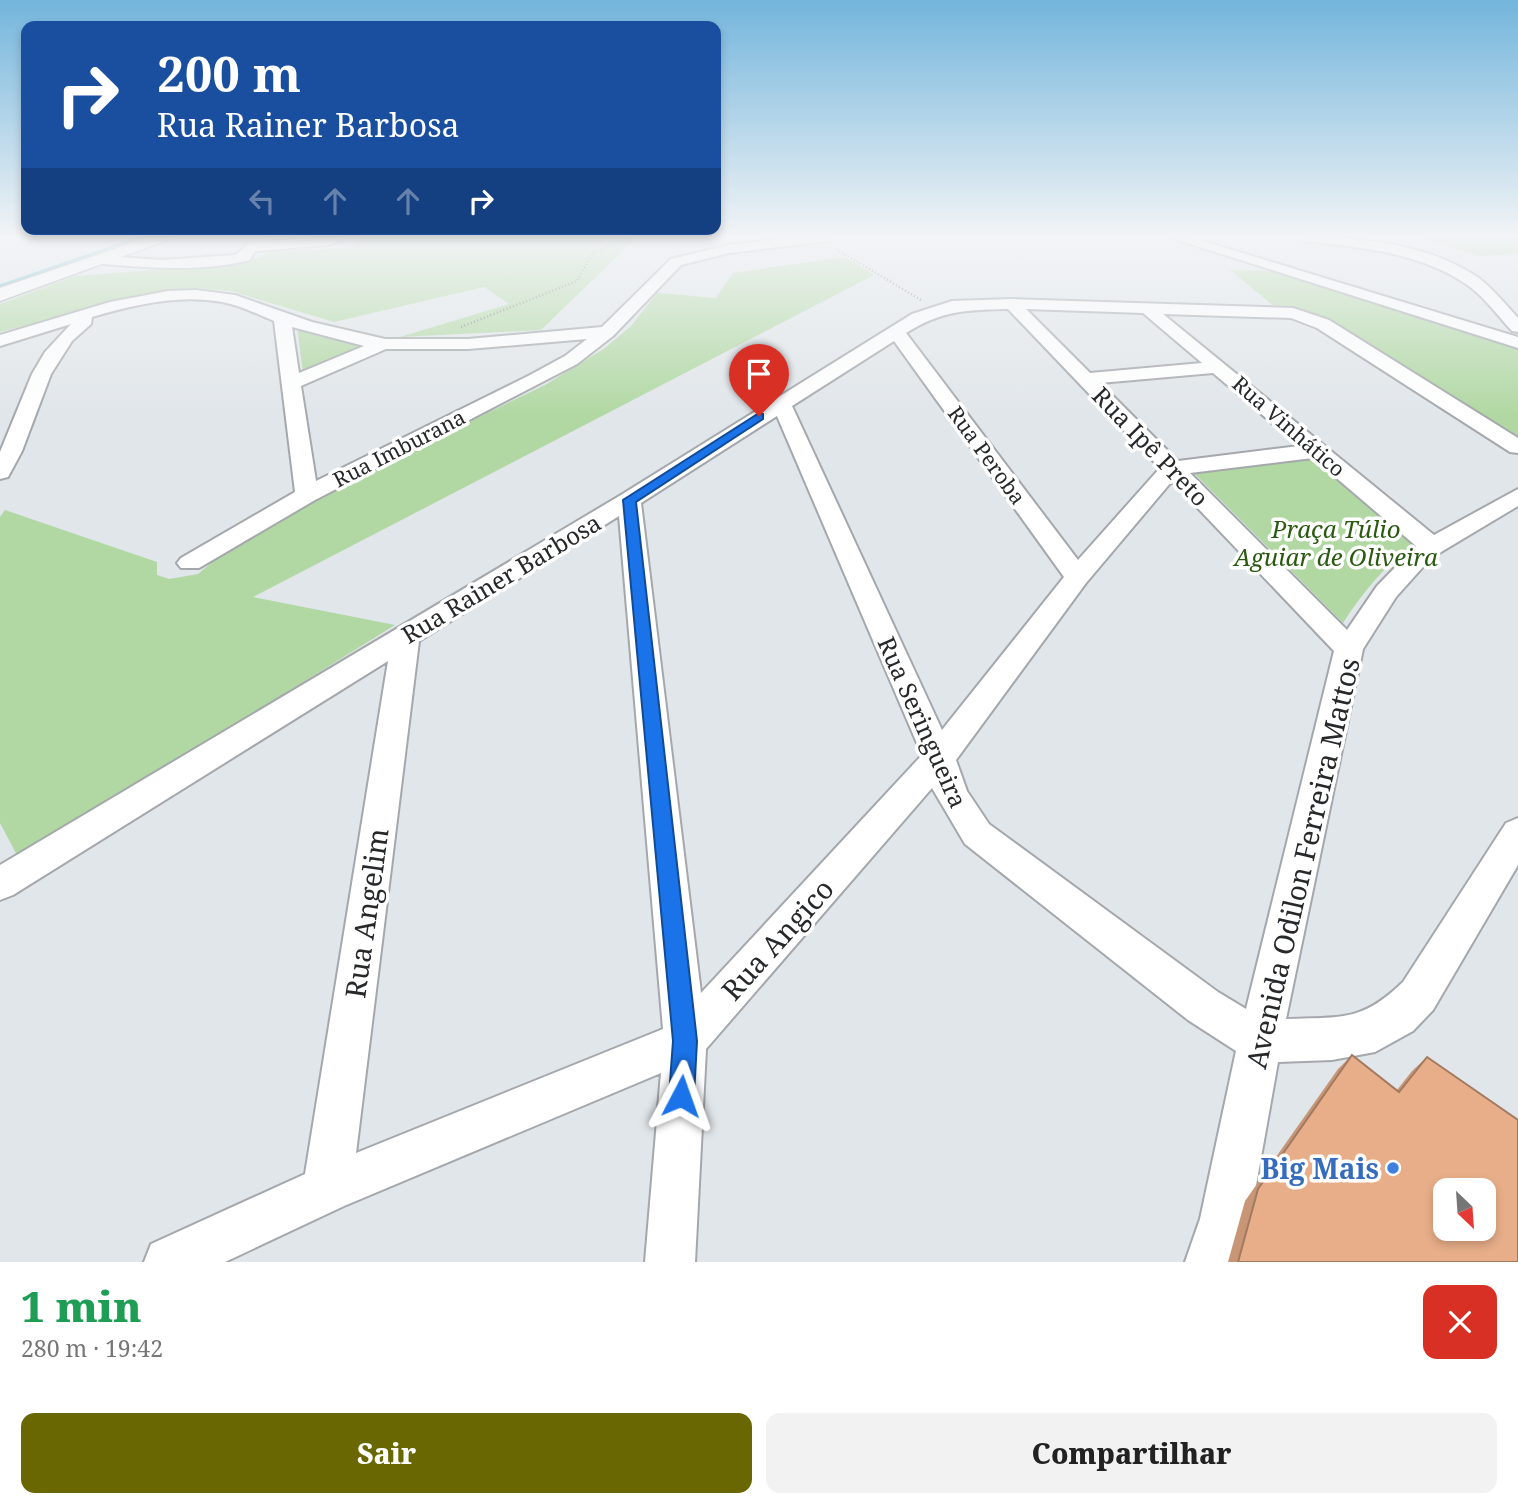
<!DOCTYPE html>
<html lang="pt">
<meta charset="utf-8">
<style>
:root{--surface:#fff;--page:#f2f2f2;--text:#222;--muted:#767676;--accent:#686702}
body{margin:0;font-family:"Noto Serif",serif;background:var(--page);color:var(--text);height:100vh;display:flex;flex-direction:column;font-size:26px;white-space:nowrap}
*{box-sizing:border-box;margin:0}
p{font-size:23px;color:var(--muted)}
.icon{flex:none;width:38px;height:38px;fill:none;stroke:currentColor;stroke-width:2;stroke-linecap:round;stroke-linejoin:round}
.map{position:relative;height:1262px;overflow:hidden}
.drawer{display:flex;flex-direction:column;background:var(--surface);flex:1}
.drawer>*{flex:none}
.top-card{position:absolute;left:21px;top:21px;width:700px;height:214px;border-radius:14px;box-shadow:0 4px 10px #0003;background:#1a4fa0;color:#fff;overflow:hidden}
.needle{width:46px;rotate:155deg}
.controls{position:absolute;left:1433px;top:1178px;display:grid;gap:14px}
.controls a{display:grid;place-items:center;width:63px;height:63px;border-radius:14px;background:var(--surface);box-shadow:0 4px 10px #0003;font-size:35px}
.pin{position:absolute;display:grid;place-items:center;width:60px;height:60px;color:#fff;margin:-72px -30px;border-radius:50% 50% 50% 0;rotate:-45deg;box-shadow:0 0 7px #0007}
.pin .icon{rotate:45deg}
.me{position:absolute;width:77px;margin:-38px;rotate:4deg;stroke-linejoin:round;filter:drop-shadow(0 0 5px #0008)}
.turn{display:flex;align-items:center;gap:24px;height:147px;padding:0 21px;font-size:32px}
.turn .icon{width:91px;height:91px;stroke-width:2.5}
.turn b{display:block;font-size:49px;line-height:60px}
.lanes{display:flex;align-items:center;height:66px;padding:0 21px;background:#0003;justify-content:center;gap:35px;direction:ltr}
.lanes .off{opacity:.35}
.round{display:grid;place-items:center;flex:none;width:74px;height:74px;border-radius:14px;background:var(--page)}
.head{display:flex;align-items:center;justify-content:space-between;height:119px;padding:0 21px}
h1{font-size:42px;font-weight:800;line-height:52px;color:#1e9e55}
.action{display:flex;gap:14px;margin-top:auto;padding:14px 21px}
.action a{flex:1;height:80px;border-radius:14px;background:var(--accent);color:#fff;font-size:28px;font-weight:800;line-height:80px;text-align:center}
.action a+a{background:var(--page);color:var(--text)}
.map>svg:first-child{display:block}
.green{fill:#b1d8a3}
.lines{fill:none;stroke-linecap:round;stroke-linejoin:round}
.stream{stroke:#65b6cb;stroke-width:3.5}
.minor-casing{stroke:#a4a8ac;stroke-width:4}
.major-casing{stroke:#a4a8ac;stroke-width:3}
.path{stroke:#7d8083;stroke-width:2.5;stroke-dasharray:1 2.5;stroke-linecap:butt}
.minor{fill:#fff;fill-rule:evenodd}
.major{fill:#fff;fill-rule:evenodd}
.wall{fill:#c89676}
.building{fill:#e8ae89;stroke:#a27a60;stroke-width:2;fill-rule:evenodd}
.route{fill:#1a73e8;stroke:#114b97;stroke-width:2}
.shop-dot{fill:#3f7fe0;stroke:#fff;stroke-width:2.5}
.labels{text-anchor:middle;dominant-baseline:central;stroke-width:7;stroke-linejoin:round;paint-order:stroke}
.far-street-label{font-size:21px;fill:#26282a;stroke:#fff}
.street-label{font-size:24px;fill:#26282a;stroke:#fff}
.park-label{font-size:24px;font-style:italic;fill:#2a5a11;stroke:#fff}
.near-street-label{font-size:28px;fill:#26282a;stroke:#fff}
.near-shop-label{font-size:28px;font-weight:bold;fill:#366cbe;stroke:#fff;text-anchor:end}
</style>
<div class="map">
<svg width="1518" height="1262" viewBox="0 0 1518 1262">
<rect width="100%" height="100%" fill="#e1e6ea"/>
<g class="green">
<path d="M 649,237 L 635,239 L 541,330 L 400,337 L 509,304 L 484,287 L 334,322 L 231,291 L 195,288 L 119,301 L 0,332 L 0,304 L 75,276 L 234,264 L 264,256 L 266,252 L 353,247 L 358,238 Z"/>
<path d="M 1418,237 L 1518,237 L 1518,254 L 1479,256 Z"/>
<path d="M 845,257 L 874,275 L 253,597 L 395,625 L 19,859 L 0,823 L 0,517 L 5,510 L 157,562 L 157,575 L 169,579 L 198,574 L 229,548 L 313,497 L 545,385 L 605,348 L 631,326 L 657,293 L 716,298 L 733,273 Z"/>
<path d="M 1230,270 L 1274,271 L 1518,348 L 1518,438 L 1330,320 L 1311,313 L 1275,307 Z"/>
<path d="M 297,326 L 368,346 L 303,373 Z"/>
<path d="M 1314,455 L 1416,542 C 1386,565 1364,590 1343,623 L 1191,470 Z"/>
</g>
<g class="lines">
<path class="stream" d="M 0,286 L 143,237"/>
<defs>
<g id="minor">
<path d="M 323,237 L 348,237 L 329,245 L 255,251 L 250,260 C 203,272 152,268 104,264 L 97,260 L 104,256 L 162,260 L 235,255 L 250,243 Z"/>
<path d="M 792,237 L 836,237 L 829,241 L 729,253 L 681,265 L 613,336 L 577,364 L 315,500 L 199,568 L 181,568 L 177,563 L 181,558 L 295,492 L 274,321 C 257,314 240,305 222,302 C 178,294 134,305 92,317 L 91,324 L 72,341 L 51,374 L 22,451 L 8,477 L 0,479 L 0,452 L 32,374 L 45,352 L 71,324 L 0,346 L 0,335 L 110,302 L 168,291 L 196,290 L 235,295 L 312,322 L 385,339 L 468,339 L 602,327 L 671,259 L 729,245 ZM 292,327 L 364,346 L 299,373 ZM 587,339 L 565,356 L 530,375 L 316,481 L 301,386 L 386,349 L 468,349 Z"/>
<path d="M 1168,237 L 1190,237 L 1518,337 L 1518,348 Z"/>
<path d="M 1297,237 C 1358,237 1429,243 1480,279 C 1494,290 1506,305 1518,318 L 1518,332 L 1512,331 C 1497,315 1484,296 1466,284 C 1419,252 1359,247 1304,241 Z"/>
<path d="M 1012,299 L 1293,308 L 1329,320 L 1518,438 L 1518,453 L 1510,452 L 1317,328 L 1291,318 L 1163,314 L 1434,535 L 1518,489 L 1518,506 L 1431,558 L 1396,597 L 1363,649 L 1286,1019 C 1341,1017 1362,1022 1403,982 L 1506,823 L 1518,818 L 1518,865 L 1433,1010 L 1413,1031 L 1375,1052 L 1332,1060 L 1278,1062 L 1250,1219 L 1235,1262 L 1185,1262 L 1200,1219 L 1236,1051 L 1188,1020 L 965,844 L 932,788 L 706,1049 L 695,1262 L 645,1262 L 661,1073 L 344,1206 L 225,1262 L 144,1262 L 151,1244 L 305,1174 L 388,661 L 13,895 L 0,900 L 0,865 L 621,495 L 912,314 L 952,301 ZM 1008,309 L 1160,468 L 1078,560 L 906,333 C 942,310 967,310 1008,309 ZM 1026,309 L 1143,313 L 1202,363 L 1090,373 ZM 894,341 L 1064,577 L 942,730 L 792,406 ZM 1213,373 L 1299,446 L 1178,461 L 1100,383 ZM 777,416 L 922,755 L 701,993 L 641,503 ZM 1313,458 L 1416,546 L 1377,586 L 1347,630 L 1190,473 ZM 1172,481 L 1334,651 L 1246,1009 L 1218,992 L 989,824 L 967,791 L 956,760 L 1086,583 ZM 619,516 L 663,1029 L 356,1153 L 419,641 Z"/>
</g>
<path id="major" d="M 150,237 L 176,237 L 0,301 L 0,288 Z"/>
</defs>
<use href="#minor" class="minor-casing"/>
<use href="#major" class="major-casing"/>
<g class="path">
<path d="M 836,249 L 921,300"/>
<path d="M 461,327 L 577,281 L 593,253 L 630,237"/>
</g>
<use href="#minor" class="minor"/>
<use href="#major" class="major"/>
</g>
<path class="wall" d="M 1352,1055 L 1397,1090 L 1412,1071 L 1427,1057 L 1518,1262 L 1228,1262 L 1245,1201 L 1338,1069 Z"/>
<path class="building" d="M 1352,1055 L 1399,1092 L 1427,1057 L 1518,1120 L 1518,1262 L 1238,1262 L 1258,1189 ZM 1446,1190 L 1484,1190 L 1484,1228 L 1446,1228 Z"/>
<linearGradient id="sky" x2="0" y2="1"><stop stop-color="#73b5dc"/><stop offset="0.57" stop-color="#f2f4f6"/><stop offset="1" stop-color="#f2f4f6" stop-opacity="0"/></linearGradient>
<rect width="1518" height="414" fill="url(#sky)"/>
<path class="route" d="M 759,413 L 763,414 L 763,419 L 636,502 L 697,1041 L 694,1096 L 690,1105 L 681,1109 L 672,1105 L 669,1096 L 673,1041 L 623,500 Z"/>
<circle class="shop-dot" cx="1393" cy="1168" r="7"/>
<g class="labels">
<g class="far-street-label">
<text transform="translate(1289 426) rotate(41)">Rua Vinhático</text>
<text transform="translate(399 448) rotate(-27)">Rua Imburana</text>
<text transform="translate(987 455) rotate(54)">Rua Peroba</text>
</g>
<g class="street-label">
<text transform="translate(1151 446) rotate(46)">Rua Ipê Preto</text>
<text transform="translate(501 578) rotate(-31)">Rua Rainer Barbosa</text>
<text transform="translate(923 722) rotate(66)">Rua Seringueira</text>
</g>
<g class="park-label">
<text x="1336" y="528">Praça Túlio<tspan x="1336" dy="28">Aguiar de Oliveira</tspan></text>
</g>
<g class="near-street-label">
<text transform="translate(1302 863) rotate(-77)">Avenida Odilon Ferreira Mattos</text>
<text transform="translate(366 913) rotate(-82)">Rua Angelim</text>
<text transform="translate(777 939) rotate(-48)">Rua Angico</text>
</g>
<g class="near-shop-label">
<text x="1379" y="1168">Big Mais</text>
</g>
</g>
</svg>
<div class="controls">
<a><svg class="needle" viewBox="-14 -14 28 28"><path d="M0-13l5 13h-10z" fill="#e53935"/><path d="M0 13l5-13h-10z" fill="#767676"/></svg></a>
</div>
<div class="pin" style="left:759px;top:416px;background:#d93025"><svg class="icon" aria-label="arrive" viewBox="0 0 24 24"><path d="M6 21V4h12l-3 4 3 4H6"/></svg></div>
<svg class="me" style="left:681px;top:1096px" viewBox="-20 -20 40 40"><path d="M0-17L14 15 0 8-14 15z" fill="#1a73e8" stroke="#fff" stroke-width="4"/></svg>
<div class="top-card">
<div class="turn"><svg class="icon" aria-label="right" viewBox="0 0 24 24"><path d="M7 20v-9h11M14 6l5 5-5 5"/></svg><div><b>200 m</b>Rua Rainer Barbosa</div></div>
<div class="lanes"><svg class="icon off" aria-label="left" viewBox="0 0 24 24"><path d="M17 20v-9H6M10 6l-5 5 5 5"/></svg><svg class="icon off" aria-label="ahead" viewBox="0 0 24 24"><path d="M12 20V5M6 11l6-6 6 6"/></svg><svg class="icon off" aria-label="ahead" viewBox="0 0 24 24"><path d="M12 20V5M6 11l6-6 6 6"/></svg><svg class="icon" aria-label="right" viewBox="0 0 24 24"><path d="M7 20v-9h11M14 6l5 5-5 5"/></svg></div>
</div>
</div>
<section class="drawer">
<div class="head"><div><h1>1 min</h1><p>280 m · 19:42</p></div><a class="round" style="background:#d93025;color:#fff"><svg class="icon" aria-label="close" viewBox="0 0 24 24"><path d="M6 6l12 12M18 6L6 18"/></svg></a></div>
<div class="action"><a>Sair</a><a>Compartilhar</a></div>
</section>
